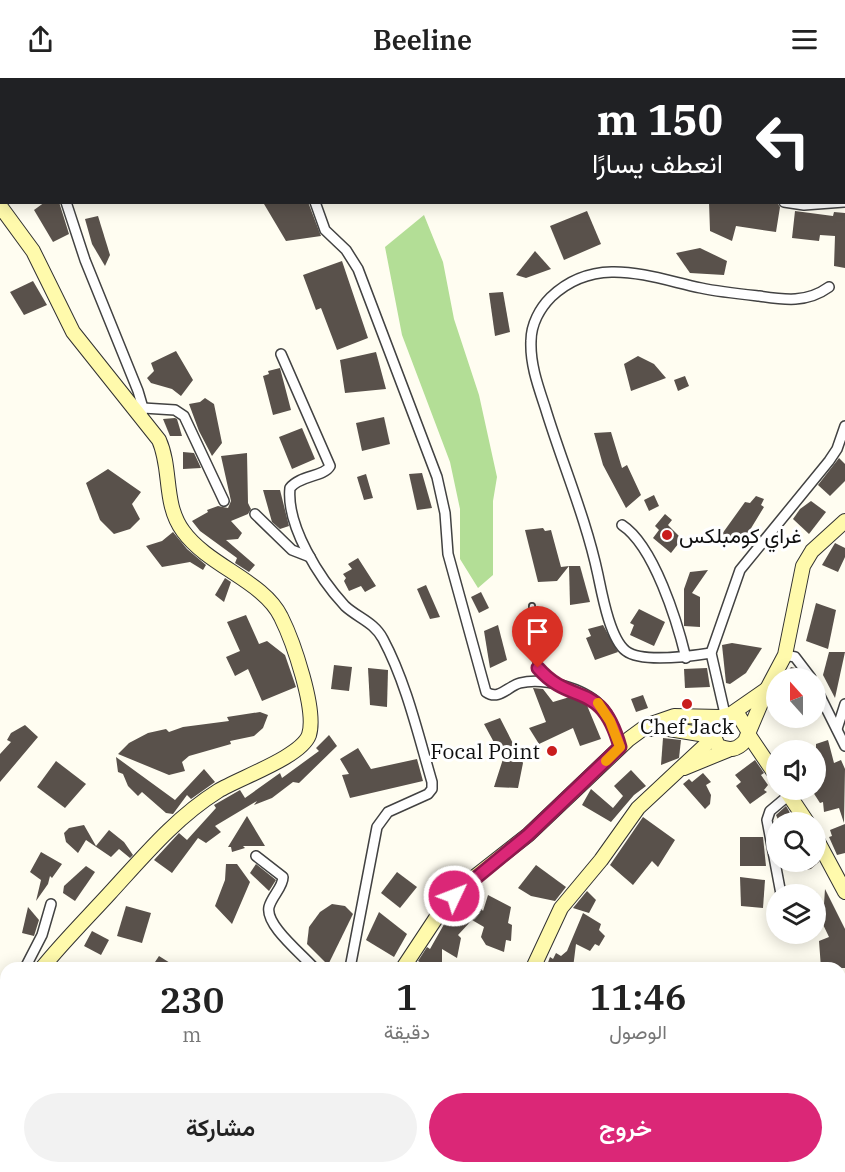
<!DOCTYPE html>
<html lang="ar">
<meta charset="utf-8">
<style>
:root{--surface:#fff;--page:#f2f2f2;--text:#222;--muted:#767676;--accent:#db2777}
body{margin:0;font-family:"IBM Plex Serif",Vazirmatn,serif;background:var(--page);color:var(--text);direction:rtl;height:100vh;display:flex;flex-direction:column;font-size:22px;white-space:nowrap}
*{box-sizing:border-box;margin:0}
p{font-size:20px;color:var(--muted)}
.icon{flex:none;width:33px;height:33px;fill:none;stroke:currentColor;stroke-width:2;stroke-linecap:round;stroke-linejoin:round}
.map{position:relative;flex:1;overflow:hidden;direction:ltr}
.panel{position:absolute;left:0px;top:884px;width:846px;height:212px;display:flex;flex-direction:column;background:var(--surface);border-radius:18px 18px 0 0;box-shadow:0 3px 15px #0003;direction:rtl}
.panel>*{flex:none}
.top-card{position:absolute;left:0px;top:0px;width:846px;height:126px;box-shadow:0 3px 15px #0003;direction:rtl;background:#202124;color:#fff;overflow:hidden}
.needle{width:39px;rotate:339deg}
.tools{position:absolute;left:766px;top:590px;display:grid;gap:12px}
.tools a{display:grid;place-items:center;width:60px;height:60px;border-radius:50%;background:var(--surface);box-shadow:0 3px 15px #0003;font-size:30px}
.pin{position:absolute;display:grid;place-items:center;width:51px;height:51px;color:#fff;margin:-62px -26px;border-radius:50% 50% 50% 0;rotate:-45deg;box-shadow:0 0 6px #0007}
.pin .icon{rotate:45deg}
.me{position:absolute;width:66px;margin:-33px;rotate:47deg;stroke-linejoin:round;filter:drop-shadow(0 0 4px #0008)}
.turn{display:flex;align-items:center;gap:21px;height:126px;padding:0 24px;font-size:27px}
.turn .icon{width:78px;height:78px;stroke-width:2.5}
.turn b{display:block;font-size:42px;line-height:51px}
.eta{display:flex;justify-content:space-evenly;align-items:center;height:102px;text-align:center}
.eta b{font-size:36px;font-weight:600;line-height:42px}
.button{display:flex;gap:12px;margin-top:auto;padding:12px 24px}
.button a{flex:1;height:69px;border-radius:36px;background:var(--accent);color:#fff;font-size:24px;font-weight:600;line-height:69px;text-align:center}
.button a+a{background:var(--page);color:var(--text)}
header{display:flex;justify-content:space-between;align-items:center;height:78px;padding:0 24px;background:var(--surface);font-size:27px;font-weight:600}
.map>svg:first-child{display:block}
.forest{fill:#b3de96}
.building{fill:#59514b}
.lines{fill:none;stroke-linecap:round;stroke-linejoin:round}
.lane-casing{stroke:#424242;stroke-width:8}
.street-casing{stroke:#424242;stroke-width:12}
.secondary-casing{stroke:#313131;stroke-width:16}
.lane{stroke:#fff;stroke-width:4.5}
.street{stroke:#fff;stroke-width:9}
.secondary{stroke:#fffaac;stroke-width:14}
.route-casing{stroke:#8e194d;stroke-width:15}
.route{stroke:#db2777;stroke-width:10}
.slow{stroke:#f59e0b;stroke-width:10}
.poi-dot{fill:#c91d1d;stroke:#fff;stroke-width:2}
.labels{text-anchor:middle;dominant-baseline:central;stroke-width:6;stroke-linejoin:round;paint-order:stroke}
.poi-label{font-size:21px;fill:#0f0f0f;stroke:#fff;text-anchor:start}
</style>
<header><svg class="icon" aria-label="menu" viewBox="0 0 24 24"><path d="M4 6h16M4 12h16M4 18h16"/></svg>Beeline<svg class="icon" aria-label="share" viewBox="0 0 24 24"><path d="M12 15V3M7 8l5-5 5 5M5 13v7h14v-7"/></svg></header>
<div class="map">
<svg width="845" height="1094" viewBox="0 0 845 1094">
<rect width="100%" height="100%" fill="#fffdf1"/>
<path class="forest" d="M 424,137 L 443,184 L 454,241 L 479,317 L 497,399 L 493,423 L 493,497 L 478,510 L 460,481 L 460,431 L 450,384 L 402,257 L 385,169 Z"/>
<g class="building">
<path d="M 59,124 L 69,156 L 53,164 L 34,132 L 45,124 Z"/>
<path d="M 273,124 L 308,124 L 321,158 L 286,163 L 264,126 Z"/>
<path d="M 709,124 L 778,126 L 780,129 L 776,154 L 736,148 L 732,163 L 710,153 Z"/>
<path d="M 587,133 L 601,166 L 564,182 L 550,148 Z"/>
<path d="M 795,133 L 833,138 L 834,134 L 845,135 L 845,190 L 834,188 L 835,158 L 820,157 L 819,163 L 792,160 Z"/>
<path d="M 98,138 L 110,177 L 105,188 L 92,166 L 85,141 Z"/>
<path d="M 700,170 L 727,183 L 724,197 L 690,195 L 676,175 Z"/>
<path d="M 535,173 L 551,191 L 526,200 L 516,197 Z"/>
<path d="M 342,183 L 368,260 L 337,272 L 321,230 L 316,232 L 303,197 Z"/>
<path d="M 33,203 L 47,227 L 24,237 L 10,214 Z"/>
<path d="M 503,214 L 510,254 L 495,258 L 489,215 Z"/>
<path d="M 176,273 L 193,302 L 181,318 L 172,311 L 151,305 L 147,300 L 154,293 L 151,285 Z"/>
<path d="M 376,274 L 386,311 L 345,315 L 340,282 Z"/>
<path d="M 638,278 L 654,286 L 666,300 L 631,313 L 624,286 Z"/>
<path d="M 280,290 L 291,332 L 273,337 L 263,298 L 269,296 L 268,293 Z"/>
<path d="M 685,298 L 689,308 L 678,313 L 674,302 Z"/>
<path d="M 205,320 L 214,326 L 222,365 L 212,378 L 199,353 L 189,326 L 200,324 Z"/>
<path d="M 384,339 L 390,366 L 362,373 L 356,345 Z"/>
<path d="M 175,340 L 177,341 L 182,358 L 170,358 L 163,341 Z"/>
<path d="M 302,350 L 315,381 L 292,391 L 279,359 Z"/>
<path d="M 611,354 L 622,390 L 627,387 L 641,417 L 626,430 L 603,387 L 594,355 Z"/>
<path d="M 183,374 L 194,375 L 201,390 L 183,391 Z"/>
<path d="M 247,375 L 248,425 L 251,431 L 248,436 L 231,443 L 242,455 L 238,461 L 226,462 L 255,487 L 249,494 L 235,485 L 237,480 L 200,453 L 192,443 L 208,434 L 207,432 L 218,428 L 228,430 L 231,423 L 221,378 Z"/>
<path d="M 839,380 L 845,386 L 845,403 L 830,418 L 818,407 Z"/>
<path d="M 108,391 L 141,414 L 132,426 L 140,441 L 130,451 L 114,456 L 100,442 L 86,405 Z"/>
<path d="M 422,395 L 432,430 L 417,432 L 409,396 Z"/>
<path d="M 366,396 L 373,420 L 364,422 L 357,399 Z"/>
<path d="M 263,412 L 280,412 L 289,448 L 280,451 L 272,444 Z"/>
<path d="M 654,417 L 659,428 L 649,433 L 644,422 Z"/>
<path d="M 756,418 L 764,421 L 761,427 L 764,429 L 742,465 L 722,456 L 745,424 L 750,425 Z"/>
<path d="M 811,423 L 826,434 L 809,456 L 793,441 L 800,431 Z"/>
<path d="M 665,436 L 672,442 L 668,447 L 682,461 L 671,475 L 653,460 L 659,452 L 655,448 Z"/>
<path d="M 543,450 L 545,453 L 551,452 L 561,489 L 569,488 L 557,503 L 538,504 L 525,452 Z"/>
<path d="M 173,454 L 187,471 L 206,487 L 203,492 L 190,484 L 162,489 L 146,468 L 162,463 Z"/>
<path d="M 835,465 L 845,470 L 845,479 L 838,494 L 822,487 Z"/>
<path d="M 358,480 L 376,508 L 365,514 L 361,508 L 349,513 L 344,503 L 346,500 L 343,496 L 352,491 L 348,486 Z"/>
<path d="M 569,488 L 580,488 L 590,524 L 570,527 Z"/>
<path d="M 708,492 L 692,515 L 700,519 L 700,549 L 684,548 L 684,511 L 690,494 Z"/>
<path d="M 225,500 L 231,504 L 224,524 L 215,517 Z"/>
<path d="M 426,507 L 440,539 L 430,541 L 417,511 Z"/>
<path d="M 481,514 L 489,530 L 479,535 L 471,519 Z"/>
<path d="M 816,525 L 836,532 L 828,571 L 806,563 Z"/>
<path d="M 639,531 L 665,544 L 654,568 L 630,557 L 634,547 L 630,545 Z"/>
<path d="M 246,537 L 259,566 L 267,563 L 285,577 L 296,609 L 262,623 L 248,591 L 235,598 L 226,579 L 240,573 L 227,544 Z"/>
<path d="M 498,547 L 507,582 L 490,590 L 484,553 Z"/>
<path d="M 603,547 L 618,574 L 595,582 L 586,560 L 591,558 L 588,551 Z"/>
<path d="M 732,565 L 762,570 L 746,595 L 730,606 L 726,605 L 722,567 Z"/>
<path d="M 829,574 L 845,574 L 835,620 L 823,597 Z"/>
<path d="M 334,587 L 352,589 L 349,613 L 331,611 Z"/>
<path d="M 791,589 L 795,590 L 803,600 L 783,600 Z"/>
<path d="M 368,590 L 388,592 L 387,629 L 370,627 Z"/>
<path d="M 707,590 L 710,609 L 685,610 L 684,591 Z"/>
<path d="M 533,610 L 543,611 L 553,624 L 573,618 L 586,625 L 601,661 L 580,668 L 573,650 L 539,666 L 529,650 L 546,644 Z"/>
<path d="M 643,617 L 648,630 L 636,634 L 631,621 Z"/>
<path d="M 260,634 L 268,637 L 263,650 L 254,658 L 230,663 L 231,666 L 189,678 L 182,684 L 185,693 L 169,697 L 118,676 L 129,665 L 148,655 L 166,651 L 169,654 L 183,649 L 229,643 L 227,639 Z"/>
<path d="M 500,640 L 523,685 L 518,710 L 494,709 L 503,681 L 484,646 Z"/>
<path d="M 25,647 L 38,659 L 0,704 L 0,676 L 11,664 L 7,662 L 11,655 Z"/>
<path d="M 329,657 L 337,668 L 299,705 L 293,704 L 272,720 L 254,727 L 257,723 L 215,748 L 221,754 L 206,765 L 198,760 L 172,795 L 154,782 L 179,755 L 187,762 L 216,730 L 214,727 L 240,712 L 245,720 L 280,695 L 282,700 L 319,673 L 316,670 Z"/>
<path d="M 663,660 L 681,662 L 679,680 L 661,687 Z"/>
<path d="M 828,662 L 834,685 L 841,682 L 845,691 L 844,745 L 839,730 L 824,734 L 823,724 L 820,725 L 811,711 L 816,711 L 816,666 Z"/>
<path d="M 358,670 L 371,691 L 417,681 L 423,703 L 350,720 L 342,697 L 349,696 L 340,681 Z"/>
<path d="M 116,679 L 175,722 L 204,691 L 215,704 L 191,721 L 187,717 L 173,736 L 166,735 L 142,714 L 138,718 L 128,708 L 123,696 L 118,694 Z"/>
<path d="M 755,682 L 764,695 L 761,697 L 768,707 L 764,712 L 767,714 L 750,726 L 736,708 L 741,704 L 735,697 Z"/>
<path d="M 56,683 L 86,706 L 65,730 L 37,709 Z"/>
<path d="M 631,692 L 646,708 L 634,717 L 611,744 L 582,727 L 591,711 L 613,730 L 623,718 L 614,708 Z"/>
<path d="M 703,695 L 711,704 L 706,707 L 711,717 L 710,726 L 705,731 L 683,706 L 689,701 L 692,704 Z"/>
<path d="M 786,728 L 789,733 L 794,744 L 779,744 L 776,737 Z"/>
<path d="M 247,738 L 265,768 L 243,768 L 245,770 L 232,774 L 231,769 L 228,769 Z"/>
<path d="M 643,739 L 675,762 L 658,789 L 652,783 L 633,807 L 610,787 Z"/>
<path d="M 845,746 L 845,775 L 837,777 L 829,759 L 832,758 L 830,752 Z"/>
<path d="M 84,747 L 96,768 L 109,752 L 124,764 L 133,777 L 130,780 L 119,771 L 111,779 L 86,762 L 78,775 L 66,764 L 64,755 L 69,750 Z"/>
<path d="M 740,759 L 763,759 L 766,788 L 740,788 Z"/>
<path d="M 41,774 L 62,786 L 52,800 L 50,798 L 48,806 L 36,823 L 41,802 L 30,794 Z"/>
<path d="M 797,783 L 818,783 L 819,784 L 811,791 L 801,793 Z"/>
<path d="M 226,786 L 237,786 L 250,804 L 232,846 L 215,828 L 225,802 Z"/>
<path d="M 256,786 L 276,802 L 269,813 L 250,795 Z"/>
<path d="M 536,787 L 566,809 L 555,823 L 531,818 L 518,810 Z"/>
<path d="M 86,788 L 95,794 L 75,823 L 63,815 L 64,808 Z"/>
<path d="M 397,794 L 417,809 L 400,830 L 381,815 Z"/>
<path d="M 740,799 L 765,802 L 763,830 L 741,828 Z"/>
<path d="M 825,811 L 845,851 L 845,890 L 821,890 L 819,863 L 829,859 L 816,832 L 816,814 L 824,826 Z"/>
<path d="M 587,813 L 596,822 L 589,835 L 573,830 Z"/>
<path d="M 469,815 L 483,833 L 488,817 L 511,829 L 508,845 L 512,847 L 511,863 L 506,862 L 504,874 L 486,867 L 481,859 L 484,849 L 472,842 L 458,857 L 461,860 L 457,880 L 442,871 L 442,890 L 429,890 L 418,883 L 427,869 L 430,871 L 451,834 Z"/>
<path d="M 332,826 L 345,828 L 353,836 L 328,887 L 307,866 L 309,849 L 320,834 Z"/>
<path d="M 126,828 L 151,835 L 142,865 L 117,858 Z"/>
<path d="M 28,829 L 39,842 L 34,858 L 22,855 Z"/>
<path d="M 379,834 L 407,856 L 394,879 L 366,862 Z"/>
<path d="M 583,835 L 601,846 L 599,852 L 605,858 L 599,868 L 595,866 L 590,873 L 576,866 L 573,890 L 546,890 L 550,879 L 553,881 L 556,875 L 561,878 L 567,873 Z"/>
<path d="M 92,853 L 109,862 L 101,877 L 84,868 Z"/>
<path d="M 159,878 L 178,890 L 151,890 Z"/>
</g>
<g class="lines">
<defs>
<path id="lane" d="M 532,528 L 535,580 L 538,590 L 554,604"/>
<g id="street">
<path d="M 30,2 L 30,0"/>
<path d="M 844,39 L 845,39"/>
<path d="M 844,104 L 845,103"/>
<path d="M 66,124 L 85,182 L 138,313 L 143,330 L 141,341"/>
<path d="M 315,124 L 325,152 L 346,172 L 358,191 L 437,399 L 445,435 L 448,476 L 486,614 C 499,623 508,608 520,605 C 543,599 583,610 600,627 C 611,637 616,655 620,669"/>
<path d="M 784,124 L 804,127 L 844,124"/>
<path d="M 281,276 L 330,388 C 324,399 300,397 290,410 C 286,448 320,501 345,528 C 358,540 374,544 383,561 C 406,604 418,656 432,704 L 432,711 L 428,716 L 388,734 L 377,749 L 350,890"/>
<path d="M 143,330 L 175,332 L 184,338 L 224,423"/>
<path d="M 255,436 L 292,472 L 310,479"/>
<path d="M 622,447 C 654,468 677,543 686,580"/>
<path d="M 711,575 C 692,578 642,585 626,573 C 610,561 602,516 598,497 C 586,440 562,385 545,329 C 538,308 530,286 531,263 C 531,246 540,230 551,219 C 596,176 649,199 701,210 C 720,214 740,216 759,218 C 785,222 807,225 829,209"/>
<path d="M 785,577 L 795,579 L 811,600"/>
<path d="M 816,610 L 845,668"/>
<path d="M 725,636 L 711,575 L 740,492 L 829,383 L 837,371 L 845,348"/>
<path d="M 837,651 L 845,626"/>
<path d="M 256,778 L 283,799 C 283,809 272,818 269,829 C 265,847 302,876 314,890"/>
<path d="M 781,816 L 767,742 L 770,733 L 789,717"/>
<path d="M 25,890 L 42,857 L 51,826"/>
<path d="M 370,1089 L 370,1094"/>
<path d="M 590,1094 L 595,1089"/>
</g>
<g id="secondary">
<path d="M 0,128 L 33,173 L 73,254 L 159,362 C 172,391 163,426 183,453 C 208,488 264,503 281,539 C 293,563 317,632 309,657 C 301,679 239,700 218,713 C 175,740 143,779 109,816 C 87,840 63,864 42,890"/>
<path d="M 731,636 L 767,611"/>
<path d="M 646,651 L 669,651 L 712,658"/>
<path d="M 748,653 L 739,638 L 731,636 L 720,639 L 712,653 L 718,668 C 730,673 737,672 745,663 L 767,611 L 785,577 L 803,488 L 812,473 L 845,443"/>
<path d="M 748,656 L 777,699"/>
<path d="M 684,690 L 728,672"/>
<path d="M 785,711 L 807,744"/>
<path d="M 816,760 L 845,814"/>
<path d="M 403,890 L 444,828 L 463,808 L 528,757 L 629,661 L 648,647 L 674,638 L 720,639"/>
<path d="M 533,890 L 561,830 L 601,782 L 638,730 L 713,660"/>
<path d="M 0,941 L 6,933"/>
<path d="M 291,1094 L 293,1089"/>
<path d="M 501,1094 L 502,1089"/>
</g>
</defs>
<use href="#lane" class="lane-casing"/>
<use href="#street" class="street-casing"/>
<use href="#secondary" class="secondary-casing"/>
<use href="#lane" class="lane"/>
<use href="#street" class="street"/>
<use href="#secondary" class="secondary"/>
</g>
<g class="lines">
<defs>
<path id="route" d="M 454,818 L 528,757 L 620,669 C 601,601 572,629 538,590"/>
</defs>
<use href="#route" class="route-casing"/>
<use href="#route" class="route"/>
<path class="slow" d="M 598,625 L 610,643 L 620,669 L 606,683"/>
</g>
<g class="poi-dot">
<circle cx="667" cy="457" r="6"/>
<circle cx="687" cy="626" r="6"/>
<circle cx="552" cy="673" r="6"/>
</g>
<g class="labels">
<g class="poi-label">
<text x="679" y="457">غراي كومبلكس</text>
<text x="687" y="648" text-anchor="middle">Chef Jack</text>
<text x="540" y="673" text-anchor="end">Focal Point</text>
</g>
</g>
</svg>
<div class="tools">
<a><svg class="needle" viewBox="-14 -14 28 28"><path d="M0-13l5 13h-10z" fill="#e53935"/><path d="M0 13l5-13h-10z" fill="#767676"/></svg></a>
<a><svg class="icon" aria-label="sound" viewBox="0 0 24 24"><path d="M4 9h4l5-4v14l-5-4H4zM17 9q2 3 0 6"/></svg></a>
<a><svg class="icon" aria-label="search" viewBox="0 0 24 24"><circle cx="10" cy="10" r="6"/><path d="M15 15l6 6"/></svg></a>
<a><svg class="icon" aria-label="layers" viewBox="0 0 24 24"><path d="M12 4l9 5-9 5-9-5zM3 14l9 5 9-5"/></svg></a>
</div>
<div class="pin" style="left:538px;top:590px;background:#d93025"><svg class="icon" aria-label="arrive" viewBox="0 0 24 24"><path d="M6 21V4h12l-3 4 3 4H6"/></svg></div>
<svg class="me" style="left:454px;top:818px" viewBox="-20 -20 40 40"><circle r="17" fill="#db2777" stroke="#fff" stroke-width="3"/><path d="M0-11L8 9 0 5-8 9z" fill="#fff"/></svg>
<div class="top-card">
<div class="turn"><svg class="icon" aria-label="left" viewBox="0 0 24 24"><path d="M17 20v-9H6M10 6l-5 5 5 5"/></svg><div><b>150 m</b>انعطف يسارًا</div></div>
</div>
<section class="panel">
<div class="eta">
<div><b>11:46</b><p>الوصول</p></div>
<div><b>1</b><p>دقيقة</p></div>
<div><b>230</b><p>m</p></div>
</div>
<div class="button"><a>خروج</a><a>مشاركة</a></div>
</section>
</div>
